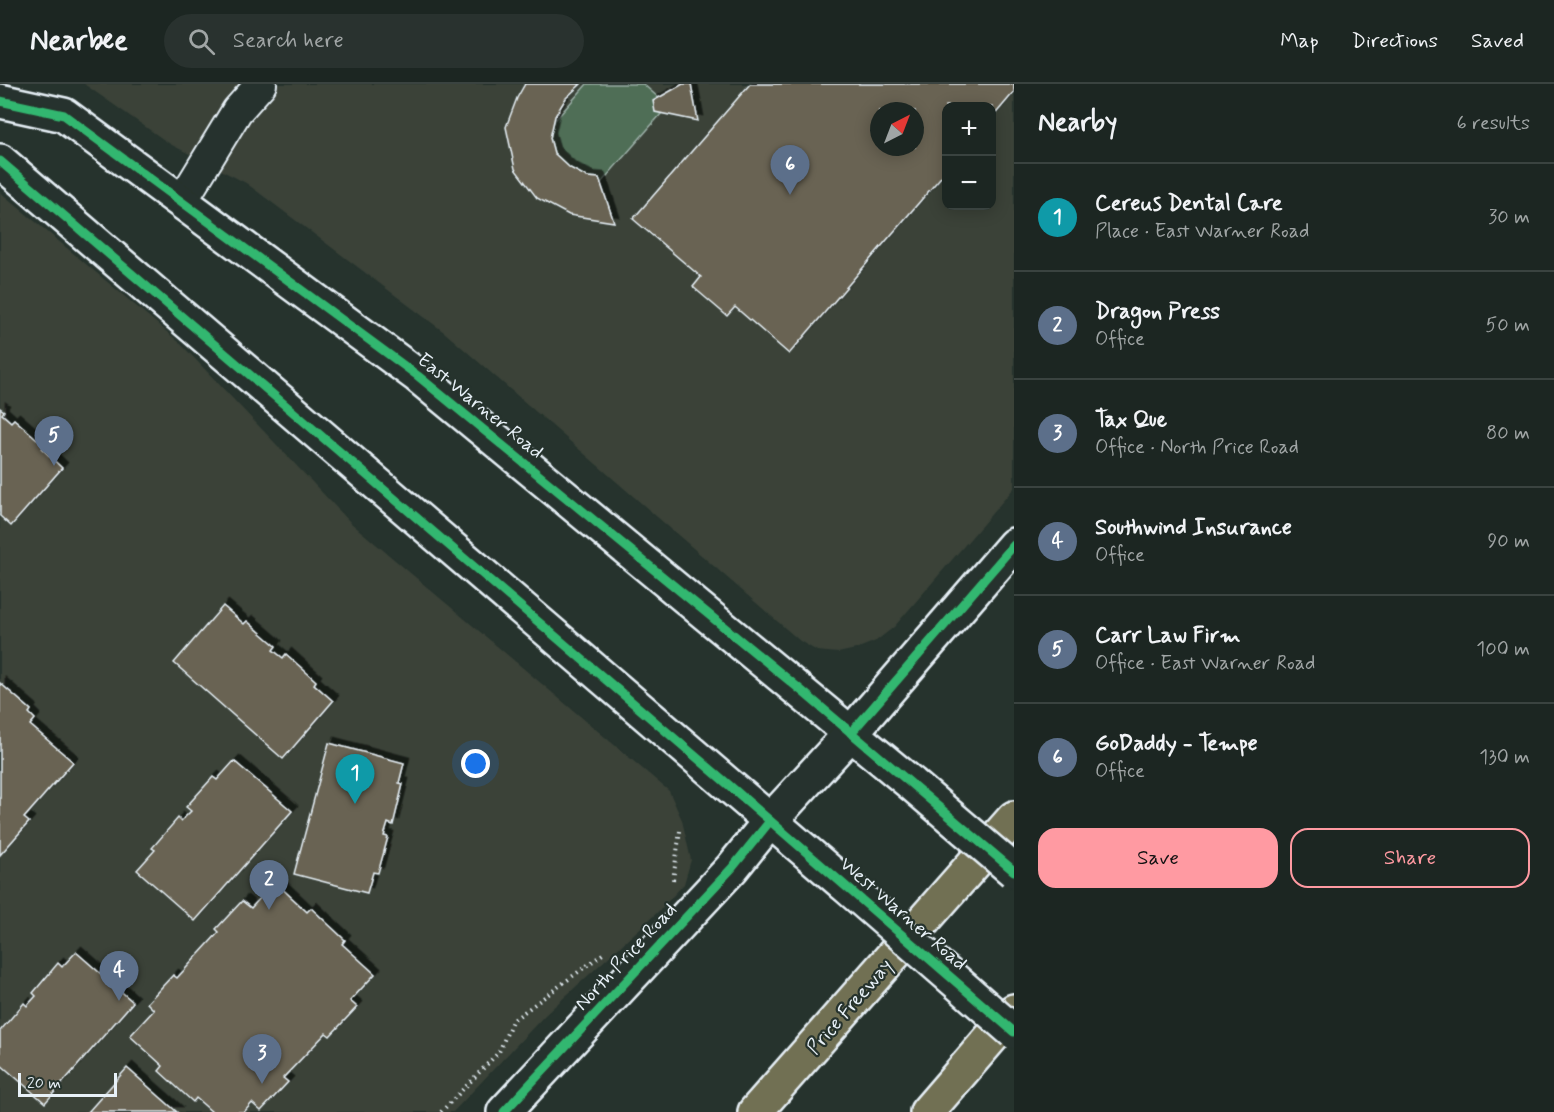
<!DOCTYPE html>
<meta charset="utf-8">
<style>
body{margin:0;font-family:Mynerve,sans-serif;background:#29322f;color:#f1f3f6}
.controls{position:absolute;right:18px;top:18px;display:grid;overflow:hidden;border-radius:12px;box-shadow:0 3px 15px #0003}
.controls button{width:54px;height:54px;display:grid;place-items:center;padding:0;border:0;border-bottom:2px solid #3a4340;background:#1c2622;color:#f1f3f6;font:30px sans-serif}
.compass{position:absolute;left:870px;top:18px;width:54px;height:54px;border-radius:50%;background:#1c2622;box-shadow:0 3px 15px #0003;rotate:42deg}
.scale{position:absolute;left:18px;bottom:15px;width:99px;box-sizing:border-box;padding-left:6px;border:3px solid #e8f1f8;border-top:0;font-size:16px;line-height:21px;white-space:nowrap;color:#e8f1f8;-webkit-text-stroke:4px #26332d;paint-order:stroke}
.you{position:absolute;left:476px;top:680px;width:21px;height:21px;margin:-15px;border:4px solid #fff;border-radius:50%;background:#1a73e8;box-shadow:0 0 0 9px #1a73e833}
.badge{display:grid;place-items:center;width:39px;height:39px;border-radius:50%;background:#ff9aa2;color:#fff;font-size:20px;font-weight:700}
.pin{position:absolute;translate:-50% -50px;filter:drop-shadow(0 2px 3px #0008)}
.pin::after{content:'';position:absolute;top:32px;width:21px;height:18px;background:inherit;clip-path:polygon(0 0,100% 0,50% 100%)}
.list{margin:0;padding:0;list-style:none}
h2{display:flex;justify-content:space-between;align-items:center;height:78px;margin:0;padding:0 24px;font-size:26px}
h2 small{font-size:20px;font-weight:400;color:#a0a5a5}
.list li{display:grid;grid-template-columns:39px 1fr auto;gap:18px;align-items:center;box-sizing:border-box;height:108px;padding:0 24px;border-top:2px solid #3a4340}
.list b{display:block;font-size:22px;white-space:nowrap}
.list p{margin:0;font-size:20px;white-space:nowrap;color:#a0a5a5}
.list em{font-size:20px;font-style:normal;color:#a0a5a5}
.actions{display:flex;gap:12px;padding:18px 24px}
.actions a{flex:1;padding:14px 0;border:2px solid #ff9aa2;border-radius:18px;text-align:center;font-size:21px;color:#ff9aa2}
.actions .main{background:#ff9aa2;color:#111}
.icon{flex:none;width:33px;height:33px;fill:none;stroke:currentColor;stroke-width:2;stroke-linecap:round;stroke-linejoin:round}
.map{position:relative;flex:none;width:1014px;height:1028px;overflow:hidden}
header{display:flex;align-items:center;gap:36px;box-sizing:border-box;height:84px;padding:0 30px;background:#1c2622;border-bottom:2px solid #3a4340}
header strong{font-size:28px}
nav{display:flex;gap:33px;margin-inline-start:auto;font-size:21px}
.search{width:420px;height:54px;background:#29322f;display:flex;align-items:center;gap:15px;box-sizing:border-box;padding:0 21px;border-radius:33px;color:#a0a5a5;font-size:22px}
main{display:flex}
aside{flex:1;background:#1c2622}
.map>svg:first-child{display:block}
.built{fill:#3a4238;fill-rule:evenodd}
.green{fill:#506e57;stroke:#9cb0a8;stroke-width:1.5}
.building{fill:#696452;stroke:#e8f1f8;stroke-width:1.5;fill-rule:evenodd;filter:url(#shadow)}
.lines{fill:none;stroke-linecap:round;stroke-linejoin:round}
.minor-casing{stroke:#e8f1f8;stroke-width:34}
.secondary-casing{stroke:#e8f1f8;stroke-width:38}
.motorway-casing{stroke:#e8f1f8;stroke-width:38}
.path{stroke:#e8f1f8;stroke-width:4;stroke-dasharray:1.5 4.5;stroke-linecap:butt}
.minor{stroke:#26332d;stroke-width:30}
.secondary{stroke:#26332d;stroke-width:33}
.motorway{stroke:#716f52;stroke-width:33}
.secondary-bridge-casing{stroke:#e8f1f8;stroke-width:38;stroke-linecap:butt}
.secondary-bridge{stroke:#26332d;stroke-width:33}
.cycleway-casing{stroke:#26332d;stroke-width:13}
.cycleway{stroke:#33b770;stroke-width:9}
.labels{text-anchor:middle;stroke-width:4.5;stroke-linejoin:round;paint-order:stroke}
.street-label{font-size:20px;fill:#e8f1f8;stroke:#26332d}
</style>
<header>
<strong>Nearbee</strong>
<div class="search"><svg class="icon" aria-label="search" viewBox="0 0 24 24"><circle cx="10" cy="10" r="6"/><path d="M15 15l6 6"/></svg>Search here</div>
<nav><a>Map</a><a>Directions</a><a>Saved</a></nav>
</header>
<main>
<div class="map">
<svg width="1014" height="1028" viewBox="0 0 1014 1028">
<defs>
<filter id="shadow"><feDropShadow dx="5.5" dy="-5.5" stdDeviation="0" flood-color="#0009"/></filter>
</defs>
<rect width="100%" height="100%" fill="#26332d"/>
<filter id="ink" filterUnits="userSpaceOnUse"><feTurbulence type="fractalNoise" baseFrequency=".0167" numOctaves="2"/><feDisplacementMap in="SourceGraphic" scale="12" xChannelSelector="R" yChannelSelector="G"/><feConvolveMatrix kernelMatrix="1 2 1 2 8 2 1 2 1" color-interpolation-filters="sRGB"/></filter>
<g filter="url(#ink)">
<g class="built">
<path d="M84,0H1014V404L894,543L876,557L856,565L838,569L817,567L800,557L444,248L246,99L170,60ZM946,22H992V122H946ZM879,27H915V63H879Z"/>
<path d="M0,108L179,258L351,439L669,707L682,736L691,776L684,800L660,826L545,931L453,1028H0Z"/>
</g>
<path class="green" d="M587,0H643L668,22L593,108L536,58Z"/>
<g class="building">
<path d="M525,0H581L566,14L555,32L550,54L554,69L570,84L587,93L599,94L614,138L569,131L537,114L515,85L506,43L517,14Z"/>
<path d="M683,0H691L698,37L655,28L653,17Z"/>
<path d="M750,0H1014V8L992,34V22H946V87L789,270L735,223L727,232L693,203L701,193L633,135ZM879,27H915V63H879Z"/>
<path d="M0,324L4,327L2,330L11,338L14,335L45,362L42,365L62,384L11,442L0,432Z"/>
<path d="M223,522L244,540L247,537L276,562L273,566L283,574L286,570L316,597L314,600L333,617L283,675L174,579Z"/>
<path d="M0,599L31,626L29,629L35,635L30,641L73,678L24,734L29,738L0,771Z"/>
<path d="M329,659L404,679L399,699L403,700L393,741L388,739L384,752L388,753L378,789L373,788L367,809L294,790Z"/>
<path d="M234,677L292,727L195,837L137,786L155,766L152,764L178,734L181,737L191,727L186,723L213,693L217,696Z"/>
<path d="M275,798L307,828L311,824L345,856L342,860L375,890L350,917L357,923L330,952L326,949L283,994L288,998L261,1027L252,1019L244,1028H212L196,1014L193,1018L159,987L163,982L130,952L154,926L147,919L173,891L177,894L219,848L216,845L242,817L251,824Z"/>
<path d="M76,868L133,918L45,1019L0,980V947L24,919L27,922L36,912L33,909L58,879L62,883Z"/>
<path d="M127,984L177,1028H88Z"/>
</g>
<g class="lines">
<g class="minor-casing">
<path id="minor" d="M182,117L237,27L261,0"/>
</g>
<g class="secondary-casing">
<g id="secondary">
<path d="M0,17L64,31L418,292L912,700"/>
<path d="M0,77L844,800"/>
<path d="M504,1028L732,784L770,737L851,649L1014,461"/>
</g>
</g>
<g class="motorway-casing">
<g id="motorway">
<path d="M755,1028L1014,734"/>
<path d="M927,1028L1014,927"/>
</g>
</g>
<g class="path">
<path d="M673,796L680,747"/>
<path d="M441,1028L499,968L512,937L604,869"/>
</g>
<use href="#minor" class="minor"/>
<use href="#secondary" class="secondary"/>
<use href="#motorway" class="motorway"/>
<g class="secondary-bridge-casing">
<g id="secondary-bridge">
<path d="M912,700L1014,787"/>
<path d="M844,800L1014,948"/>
</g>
</g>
<use href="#secondary-bridge" class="secondary-bridge"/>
<g class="cycleway-casing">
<g id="cycleway">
<path d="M0,17L64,31L418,292L802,607L1014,787"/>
<path d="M0,77L723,696L1014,948"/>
<path d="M851,649L1014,461"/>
<path d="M504,1028L732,784L770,737"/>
</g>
</g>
<use href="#cycleway" class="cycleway"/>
</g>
</g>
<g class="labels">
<g class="street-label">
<text transform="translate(481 321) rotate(39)" y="7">East Warner Road</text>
<text transform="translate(904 829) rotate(41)" y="7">West Warner Road</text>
<text transform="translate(625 872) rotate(-47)" y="7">North Price Road</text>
<text transform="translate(849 922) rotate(-49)" y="7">Price Freeway</text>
</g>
</g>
</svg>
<div class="controls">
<button>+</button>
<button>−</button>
</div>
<svg class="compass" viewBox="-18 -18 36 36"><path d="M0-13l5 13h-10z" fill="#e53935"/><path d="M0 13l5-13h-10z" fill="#a0a5a5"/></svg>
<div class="scale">20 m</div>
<div class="you"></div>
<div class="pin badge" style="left:355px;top:720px;background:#0f9aa8">1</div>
<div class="pin badge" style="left:269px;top:826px;background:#5c6f8a">2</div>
<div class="pin badge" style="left:262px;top:1000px;background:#5c6f8a">3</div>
<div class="pin badge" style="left:119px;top:917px;background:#5c6f8a">4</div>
<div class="pin badge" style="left:54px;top:382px;background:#5c6f8a">5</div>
<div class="pin badge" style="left:790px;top:111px;background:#5c6f8a">6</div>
</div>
<aside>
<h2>Nearby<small>6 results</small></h2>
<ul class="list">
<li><span class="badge" style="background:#0f9aa8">1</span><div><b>Cereus Dental Care</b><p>Place · East Warner Road</p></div><em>30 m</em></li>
<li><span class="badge" style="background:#5c6f8a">2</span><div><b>Dragon Press</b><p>Office</p></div><em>50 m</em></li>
<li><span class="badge" style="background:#5c6f8a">3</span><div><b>Tax Que</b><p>Office · North Price Road</p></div><em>80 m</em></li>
<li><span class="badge" style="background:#5c6f8a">4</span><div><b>Southwind Insurance</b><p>Office</p></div><em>90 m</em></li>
<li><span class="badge" style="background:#5c6f8a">5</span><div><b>Carr Law Firm</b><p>Office · East Warner Road</p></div><em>100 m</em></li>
<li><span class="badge" style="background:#5c6f8a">6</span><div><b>GoDaddy - Tempe</b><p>Office</p></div><em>130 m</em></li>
</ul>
<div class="actions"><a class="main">Save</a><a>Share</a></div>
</aside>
</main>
